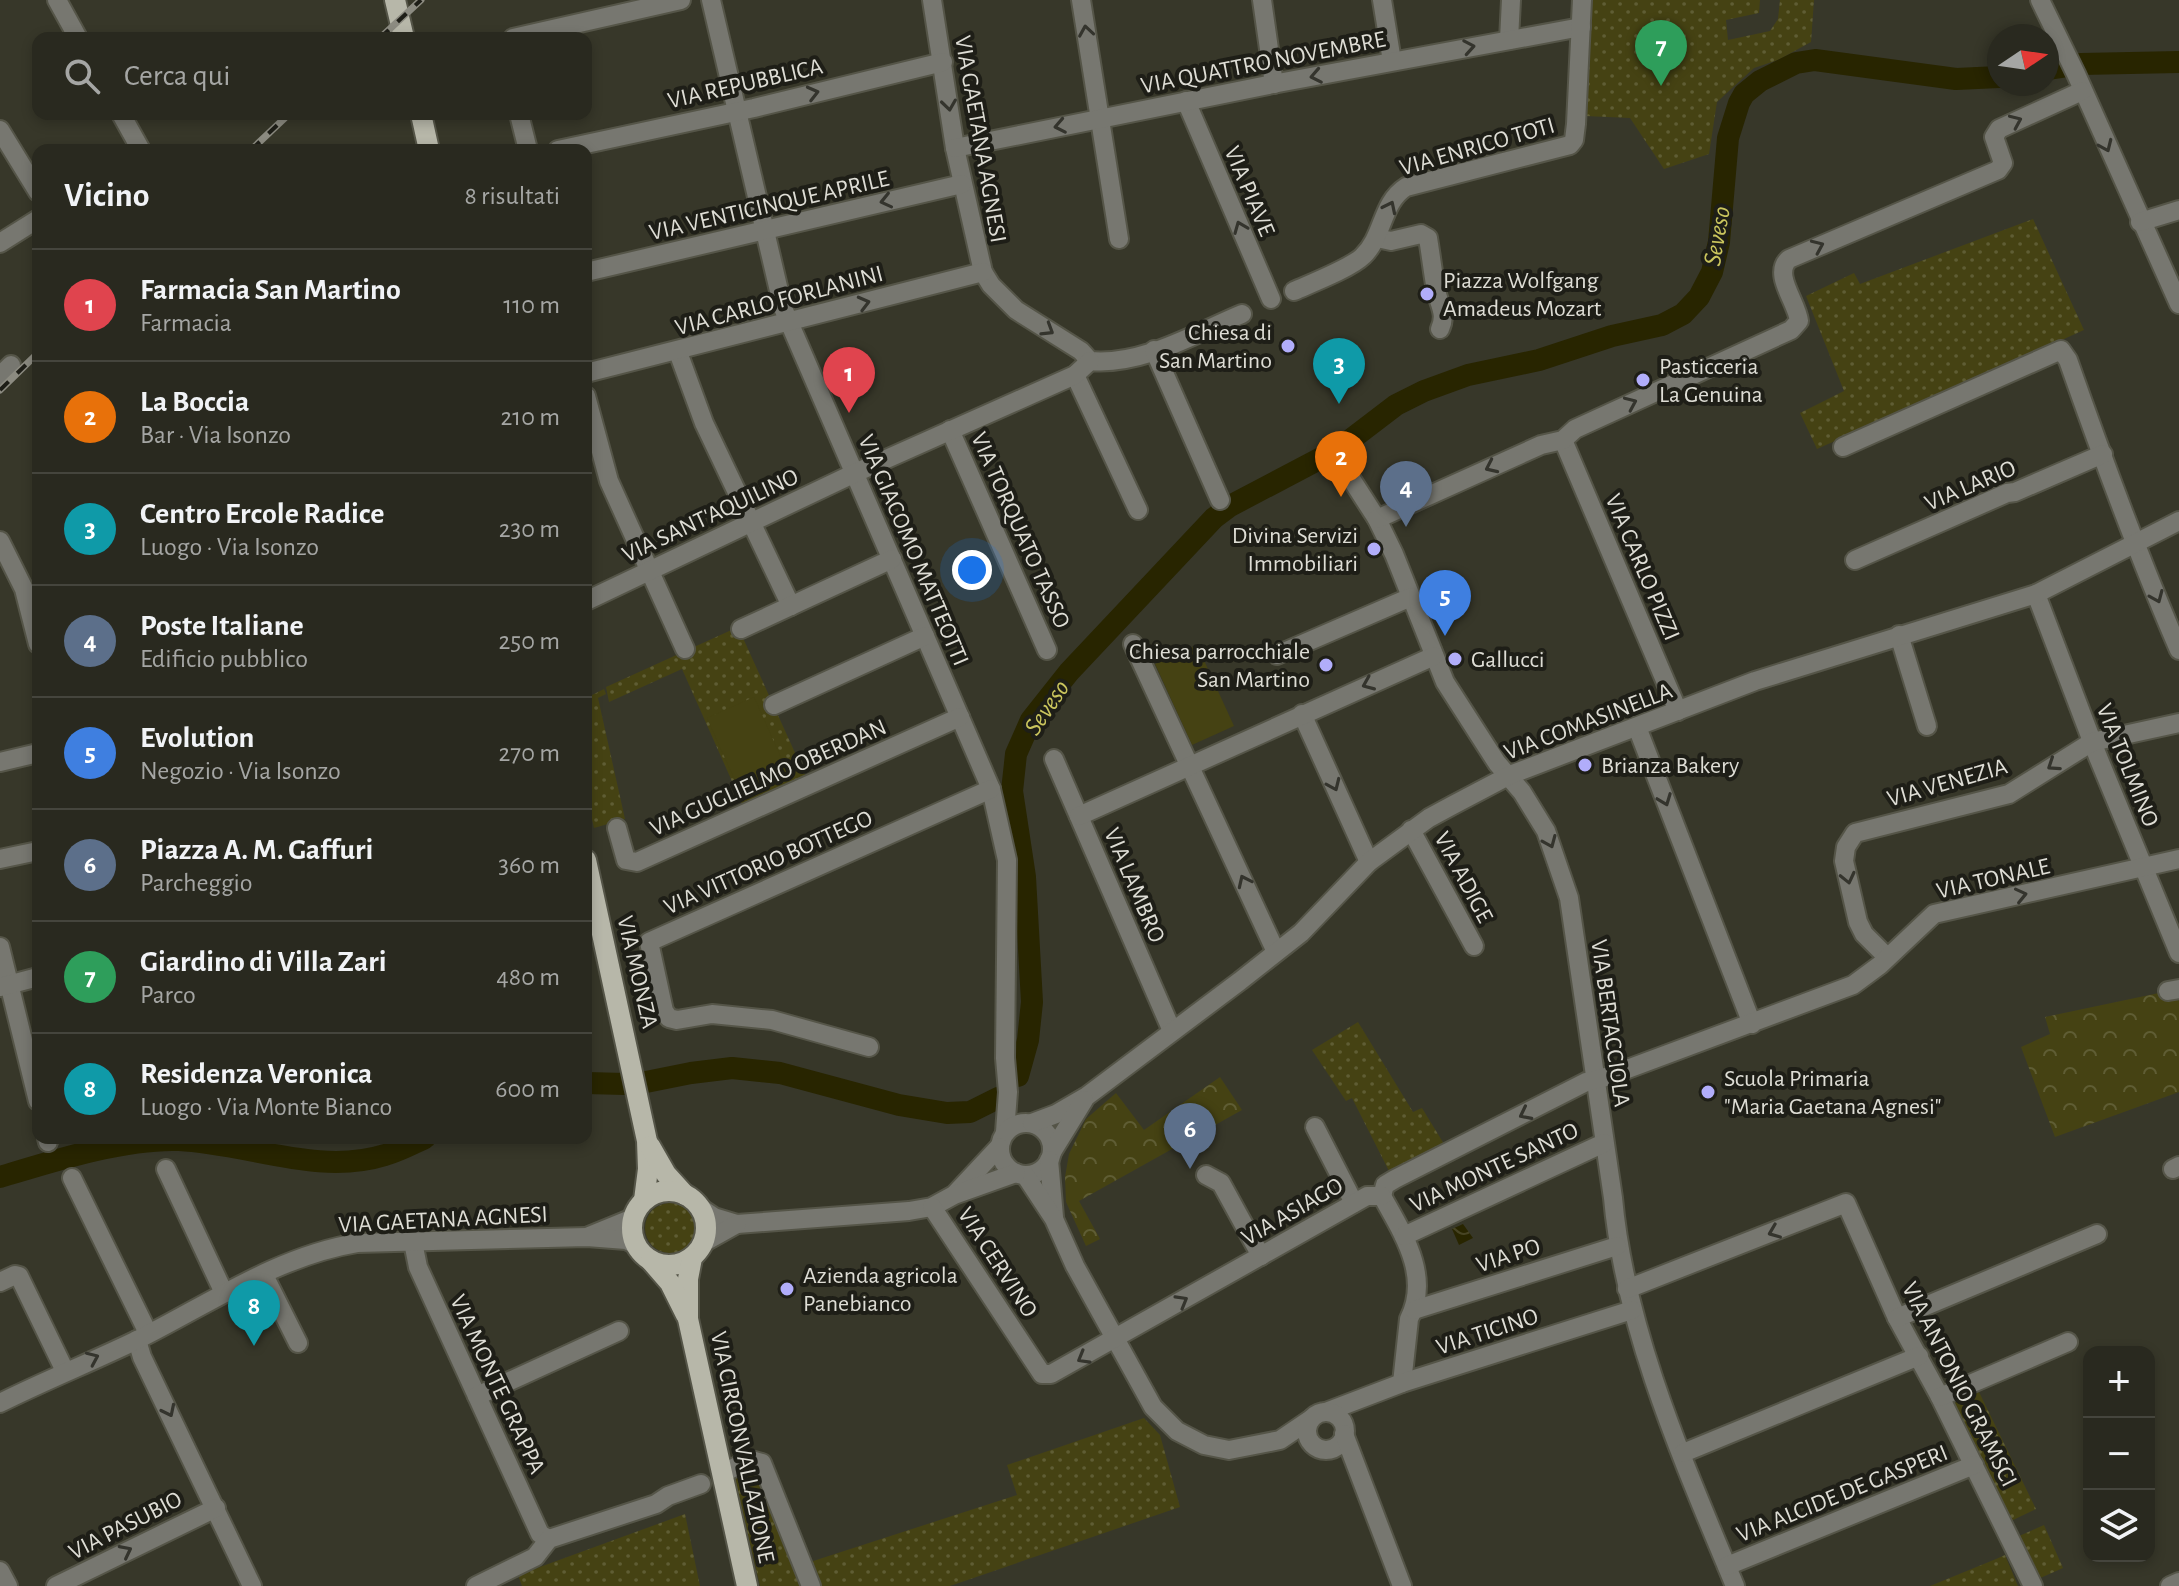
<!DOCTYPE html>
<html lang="it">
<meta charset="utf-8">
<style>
body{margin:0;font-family:"Alegreya Sans",sans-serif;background:#35352c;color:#f1f3f6}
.controls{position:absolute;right:24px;bottom:24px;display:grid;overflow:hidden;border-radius:16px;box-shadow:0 4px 12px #0003}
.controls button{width:72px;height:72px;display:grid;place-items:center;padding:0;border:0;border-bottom:2px solid #45453d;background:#29291f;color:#f1f3f6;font:40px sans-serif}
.compass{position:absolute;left:1987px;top:24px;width:72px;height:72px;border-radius:50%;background:#29291f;box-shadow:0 4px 12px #0003;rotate:77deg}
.you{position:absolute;left:972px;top:570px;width:28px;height:28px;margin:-20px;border:6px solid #fff;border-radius:50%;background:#1a73e8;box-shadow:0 0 0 12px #1a73e833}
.badge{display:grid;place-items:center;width:52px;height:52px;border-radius:50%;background:#b1adfa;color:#fff;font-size:26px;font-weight:700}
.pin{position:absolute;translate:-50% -66px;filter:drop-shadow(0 2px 4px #0008)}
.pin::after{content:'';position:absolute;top:42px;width:28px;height:24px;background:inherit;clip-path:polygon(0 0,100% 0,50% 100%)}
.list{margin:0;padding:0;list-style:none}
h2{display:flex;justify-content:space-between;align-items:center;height:104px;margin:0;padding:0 32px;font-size:34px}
h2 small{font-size:26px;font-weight:400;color:#a5a6a4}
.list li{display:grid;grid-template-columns:52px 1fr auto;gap:24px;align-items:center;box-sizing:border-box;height:112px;padding:0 32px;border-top:2px solid #45453d}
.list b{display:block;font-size:30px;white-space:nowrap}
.list p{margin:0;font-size:26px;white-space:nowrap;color:#a5a6a4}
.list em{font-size:26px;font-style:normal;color:#a5a6a4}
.icon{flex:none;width:44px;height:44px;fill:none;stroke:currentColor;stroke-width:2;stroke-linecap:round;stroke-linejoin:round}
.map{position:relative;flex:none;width:2179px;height:1586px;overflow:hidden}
.search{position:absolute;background:#29291f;box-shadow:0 4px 12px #0003;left:32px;top:32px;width:560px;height:88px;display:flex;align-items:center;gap:20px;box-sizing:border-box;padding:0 28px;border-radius:16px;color:#a5a6a4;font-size:30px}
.panel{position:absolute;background:#29291f;box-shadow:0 4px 12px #0003;left:32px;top:144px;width:560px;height:1000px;border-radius:16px}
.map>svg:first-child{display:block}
.grass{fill:url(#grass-dots)}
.forest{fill:url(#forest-crowns)}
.pitch{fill:#454213}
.water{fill:url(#water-waves)}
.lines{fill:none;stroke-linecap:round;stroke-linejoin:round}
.river{stroke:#282500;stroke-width:22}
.minor-casing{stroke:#555548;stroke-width:22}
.major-casing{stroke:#555548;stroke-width:24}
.minor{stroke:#777770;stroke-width:18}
.major{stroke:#b7b7a9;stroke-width:20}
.rail-casing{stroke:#8c8b81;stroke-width:7}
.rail{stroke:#1e1e17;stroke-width:4;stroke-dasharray:12;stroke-linecap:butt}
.oneway{stroke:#34342d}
.poi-dot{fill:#b1adfa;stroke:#1e1e17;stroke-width:3}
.labels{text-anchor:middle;stroke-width:8;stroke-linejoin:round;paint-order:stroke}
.street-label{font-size:24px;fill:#deddd5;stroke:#1e1e17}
.poi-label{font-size:24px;fill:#deddd5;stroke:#1e1e17;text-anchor:start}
.water-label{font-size:26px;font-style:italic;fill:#cac55d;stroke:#1e1e17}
</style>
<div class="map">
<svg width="2179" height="1586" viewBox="0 0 2179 1586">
<defs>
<pattern id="grass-dots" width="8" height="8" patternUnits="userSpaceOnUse" patternTransform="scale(2)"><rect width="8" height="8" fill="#454213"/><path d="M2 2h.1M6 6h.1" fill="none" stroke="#5f5d34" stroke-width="1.8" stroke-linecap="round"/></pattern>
<pattern id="forest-crowns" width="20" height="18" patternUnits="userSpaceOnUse" patternTransform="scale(2)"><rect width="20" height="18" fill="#454213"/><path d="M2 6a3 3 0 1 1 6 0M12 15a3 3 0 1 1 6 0" fill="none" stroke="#5f5d34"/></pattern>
<pattern id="water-waves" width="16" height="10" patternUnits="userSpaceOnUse" patternTransform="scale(2)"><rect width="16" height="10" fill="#282500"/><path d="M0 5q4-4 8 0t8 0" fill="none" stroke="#474424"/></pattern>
</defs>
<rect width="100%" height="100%" fill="#373729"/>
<g class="grass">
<path d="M1591,0H1760L1759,13L1726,20L1728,40L1770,31L1778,19L1780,0H1814L1811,42L1778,60L1754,68L1717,102L1709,154L1664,169L1630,118L1585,116Z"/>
<path d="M2033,219L2084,330L1817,449L1800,413L1844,391L1806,296L1854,273L1860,284Z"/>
<path d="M738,627L806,777L743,806L682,669L609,702L606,687Z"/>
<path d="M604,689L606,694L598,698L625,819L594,828L586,793V698Z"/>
<path d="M1358,1022L1413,1112L1422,1108L1444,1144L1390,1173L1352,1098L1346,1101L1312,1050Z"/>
<circle cx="670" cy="1228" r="25"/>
<path d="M1979,1392L2036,1509L2011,1521L1954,1403Z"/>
<path d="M1144,1418L1160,1435L1180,1507L950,1586H815L807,1563L1017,1495L1007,1465Z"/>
<path d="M743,1469H755L758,1475L800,1586H760L735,1480Z"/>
<path d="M685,1514L700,1586H522L518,1575Z"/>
<path d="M2044,1525L2063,1568L2038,1579L2019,1536Z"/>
<path d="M2005,1555L2018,1586H1930L1996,1559Z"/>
</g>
<g class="forest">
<path d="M2173,990L2179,1001V1092L2055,1137L2021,1047L2050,1034L2045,1017Z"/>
<path d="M1220,1077L1242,1110L1079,1201L1100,1239L1086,1246L1066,1202L1065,1177L1069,1154L1086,1119L1116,1093L1144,1130Z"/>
</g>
<g class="pitch">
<path d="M1197,645L1234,726L1192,745L1155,664Z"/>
<path d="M754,697L792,782L745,803L707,718Z"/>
</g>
<path class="water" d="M1463,1224L1473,1238L1459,1245L1452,1229Z"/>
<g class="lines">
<g class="river">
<path d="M2081,64L2179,62"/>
<path d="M2047,69L2067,66"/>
<path d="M1341,447L1396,405L1424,391L1468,375L1539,360L1612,336L1662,325L1683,314L1699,297L1712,272L1719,242L1728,138L1739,103L1744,94L1760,81L1796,63L1815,60L1956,79L1999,77"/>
<path d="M1018,1076L1028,1040L1032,1002L1025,877L1012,791L1016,754L1031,720L1069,672L1214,518L1230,506L1325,456"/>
<path d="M646,1082L691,1073L732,1068L780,1073L899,1105L947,1113L970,1112L998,1098"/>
<path d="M586,1083L625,1084"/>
<path d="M0,1177C53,1161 124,1138 179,1140C247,1143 318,1176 385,1155C399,1151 412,1144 425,1138"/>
</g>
<g class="minor-casing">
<g id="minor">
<path d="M57,0L78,38"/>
<path d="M711,0L783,308L991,789L1007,860L1005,1058L1008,1092L1005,1132"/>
<path d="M932,0L955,148L983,272L991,285L1016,310L1081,351L1090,361C1142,366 1196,333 1242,314"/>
<path d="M1081,0L1119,239"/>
<path d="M1262,0L1274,84"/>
<path d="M1382,0L1392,61"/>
<path d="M2040,0L2076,74L2179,304"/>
<path d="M513,38L681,0"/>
<path d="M1509,40L1511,0"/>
<path d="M1186,101L1271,299"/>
<path d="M121,114L141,150"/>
<path d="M519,114L528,150"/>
<path d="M0,130L38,192"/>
<path d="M955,148L1278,83L1581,27"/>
<path d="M558,150L754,108L943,62"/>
<path d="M2140,222L2179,210"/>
<path d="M1377,238L1391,241L1421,234L1428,238C1431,256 1433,274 1436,290C1439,305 1447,314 1440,329"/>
<path d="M0,243L38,219"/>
<path d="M586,272L962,184"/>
<path d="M1294,291C1312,283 1351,268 1363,256C1384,236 1381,203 1406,187L1570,145L1574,140L1576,124L1582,0"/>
<path d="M1154,350L1220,500"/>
<path d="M678,352L704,423L791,606"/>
<path d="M586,373L983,272"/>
<path d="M1075,375L1138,510"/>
<path d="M0,376L11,365"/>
<path d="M586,396L609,481L685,649"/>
<path d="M950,430L1047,650"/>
<path d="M1563,440L1678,711"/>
<path d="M1843,447L2061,350L2068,360C2102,457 2138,555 2179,650"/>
<path d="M1339,460L1377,519L1394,554L1445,682L1497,763L1522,792L1546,831L1569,898L1613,1198C1625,1331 1684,1463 1735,1586"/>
<path d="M1377,519L1541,445L1563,440L1575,429L1791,330L1799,321C1797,302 1772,274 1789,259L1998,170L2003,163L1994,137L1999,129L2082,91"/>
<path d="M0,541L24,589L38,644"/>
<path d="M1855,560L2007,493L2015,492L2103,454"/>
<path d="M2036,594L2098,757L2179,953"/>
<path d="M586,601L855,473L1075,375L1090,361"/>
<path d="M741,629L892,559"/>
<path d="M1899,635L1927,726"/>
<path d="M1133,644L1276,952"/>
<path d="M1277,655L1411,597"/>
<path d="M774,705L925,636"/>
<path d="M1302,714L1369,862"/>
<path d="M1637,727L1752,1024"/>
<path d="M1054,759L1172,1031"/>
<path d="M0,762L38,753"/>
<path d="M1079,816L1434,656"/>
<path d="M617,828L626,860L637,862L960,717"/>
<path d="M1411,830L1474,946"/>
<path d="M0,859L38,851"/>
<path d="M0,947L38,1101"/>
<path d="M1887,957L1864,934L1858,922L1844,861L1846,847L1855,833L2009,794L2092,742L2179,723"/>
<path d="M0,987L38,977"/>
<path d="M2168,991L2179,989"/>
<path d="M869,1047L772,1020L712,1014L677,1020L669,1018L664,1011L649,942L991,789"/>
<circle cx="1026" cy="1149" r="26"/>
<path d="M1032,1123L1056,1114L1087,1096L1240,981L1301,933L1369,862L1429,818L1453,805L1510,775L1755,681L2036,594L2179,521"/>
<path d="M1315,1127L1354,1203"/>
<path d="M47,1138L48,1142"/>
<path d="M1052,1152L1084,1100"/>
<path d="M1049,1160L1054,1217"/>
<path d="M166,1169L224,1293"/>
<path d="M2173,1169L2179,1166"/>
<path d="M1025,1175L1054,1219L1075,1266L1153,1407L1177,1431L1204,1445L1229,1450L1280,1440L1311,1419"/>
<path d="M1206,1175L1221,1183L1261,1256"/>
<path d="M72,1178L148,1333"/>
<path d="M956,1193L999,1147"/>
<path d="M1382,1196L1385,1185L1395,1179L1586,1082L1606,1077L1853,985L1880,965L1934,914L2179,859"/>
<path d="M1382,1196C1403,1234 1431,1276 1409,1319L1402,1383"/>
<path d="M699,1207L714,1217L737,1224L909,1211L932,1207L954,1195L1016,1173"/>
<path d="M932,1207L1042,1374H1051L1367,1196H1382"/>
<path d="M589,1236L633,1218"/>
<path d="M1404,1236L1604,1143"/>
<path d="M413,1242L418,1267L540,1534L549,1539"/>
<path d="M703,1243L737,1224"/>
<path d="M264,1275L298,1343"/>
<path d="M0,1282L15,1275L19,1276L65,1371"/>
<path d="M1627,1289L1846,1203L1897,1318L1940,1397L2033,1586"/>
<path d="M1414,1310L1617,1246"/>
<path d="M1897,1318L2097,1234"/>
<path d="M137,1340L142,1357L252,1586"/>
<path d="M477,1396L619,1331"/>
<path d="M1940,1397L2068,1342"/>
<path d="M0,1403C46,1380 94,1361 139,1339C209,1304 278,1256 357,1243L587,1237L626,1240L635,1244"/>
<path d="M1326,1412L1402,1383L1632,1310"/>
<circle cx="1326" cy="1431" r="19"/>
<path d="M1344,1434L1402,1586"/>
<path d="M1683,1453L1919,1356"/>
<path d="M722,1473L751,1460L762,1463L811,1586"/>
<path d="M1727,1566L1974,1465"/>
<path d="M0,1571L8,1586"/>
<path d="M56,1586L216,1508"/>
<path d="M476,1586L535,1557L549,1539L656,1504L668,1496L701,1484"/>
<path d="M2170,1586L2179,1582"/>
</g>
</g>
<g class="major-casing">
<g id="major">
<path d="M395,0L404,38"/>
<path d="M421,114L429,150"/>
<path d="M586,860L647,1141L648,1169L644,1200"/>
<path d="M650,1146L666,1174L685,1195"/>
<circle cx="669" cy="1228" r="37"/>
<path d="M692,1258L688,1279V1319L747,1586"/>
<path d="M651,1261L670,1283L686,1315"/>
</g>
</g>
<use href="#minor" class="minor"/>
<use href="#major" class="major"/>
<g class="rail-casing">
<g id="rail">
<path d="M380,38L421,0"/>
<path d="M251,150L289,114"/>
<path d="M0,390L38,353"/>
</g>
</g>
<use href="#rail" class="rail"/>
</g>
<defs><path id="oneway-chevron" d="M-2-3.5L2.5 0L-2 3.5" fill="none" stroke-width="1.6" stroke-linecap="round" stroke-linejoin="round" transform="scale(2)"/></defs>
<g class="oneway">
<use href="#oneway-chevron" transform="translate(1086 31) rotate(-99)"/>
<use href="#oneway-chevron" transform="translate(1469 47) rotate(-10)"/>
<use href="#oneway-chevron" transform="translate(1316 76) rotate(169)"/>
<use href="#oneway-chevron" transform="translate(813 93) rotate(-14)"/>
<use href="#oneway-chevron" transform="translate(949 105) rotate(82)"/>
<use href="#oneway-chevron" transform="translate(2016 121) rotate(-24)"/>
<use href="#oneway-chevron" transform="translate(1060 126) rotate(169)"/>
<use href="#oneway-chevron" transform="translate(2106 146) rotate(66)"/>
<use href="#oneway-chevron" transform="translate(886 201) rotate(167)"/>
<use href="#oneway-chevron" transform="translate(1390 207) rotate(-64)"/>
<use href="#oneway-chevron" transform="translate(1240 227) rotate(-112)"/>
<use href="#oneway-chevron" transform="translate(1818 246) rotate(-24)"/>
<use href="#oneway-chevron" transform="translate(864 303) rotate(-15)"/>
<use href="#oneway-chevron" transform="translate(1048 330) rotate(32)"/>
<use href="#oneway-chevron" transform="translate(1631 403) rotate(-24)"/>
<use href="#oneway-chevron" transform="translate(1491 467) rotate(155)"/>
<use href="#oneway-chevron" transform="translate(2157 597) rotate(67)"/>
<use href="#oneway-chevron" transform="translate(1368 684) rotate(157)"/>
<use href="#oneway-chevron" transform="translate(2053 765) rotate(146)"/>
<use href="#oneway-chevron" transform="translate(1334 785) rotate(66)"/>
<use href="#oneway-chevron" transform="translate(1665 800) rotate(69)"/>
<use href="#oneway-chevron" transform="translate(1550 842) rotate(67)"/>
<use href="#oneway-chevron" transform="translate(1848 878) rotate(77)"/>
<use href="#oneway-chevron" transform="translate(1244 881) rotate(-115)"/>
<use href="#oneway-chevron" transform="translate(2021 895) rotate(-13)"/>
<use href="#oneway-chevron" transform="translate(1525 1114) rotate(153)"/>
<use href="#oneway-chevron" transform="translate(1774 1232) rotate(158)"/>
<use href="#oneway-chevron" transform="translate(1182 1301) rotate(-30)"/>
<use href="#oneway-chevron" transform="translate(93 1358) rotate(-24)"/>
<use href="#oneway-chevron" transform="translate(1083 1358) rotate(150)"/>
<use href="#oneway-chevron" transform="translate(169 1411) rotate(64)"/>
<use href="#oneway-chevron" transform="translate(126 1551) rotate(-27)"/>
</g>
<g class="poi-dot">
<circle cx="1427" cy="294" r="8"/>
<circle cx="1288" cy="346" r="8"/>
<circle cx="1643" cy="380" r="8"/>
<circle cx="1374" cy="549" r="8"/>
<circle cx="1455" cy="659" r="8"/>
<circle cx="1326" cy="665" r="8"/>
<circle cx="1585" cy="765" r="8"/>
<circle cx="1708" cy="1092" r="8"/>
<circle cx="787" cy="1289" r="8"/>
</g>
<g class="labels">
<g class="street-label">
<text transform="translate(1263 62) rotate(-11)" y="8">VIA QUATTRO NOVEMBRE</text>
<text transform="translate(745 83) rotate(-13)" y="8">VIA REPUBBLICA</text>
<text transform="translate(981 139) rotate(80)" y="8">VIA GAETANA AGNESI</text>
<text transform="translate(1477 146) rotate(-16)" y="8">VIA ENRICO TOTI</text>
<text transform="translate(1250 191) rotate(67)" y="8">VIA PIAVE</text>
<text transform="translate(769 205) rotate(-13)" y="8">VIA VENTICINQUE APRILE</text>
<text transform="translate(779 300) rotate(-15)" y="8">VIA CARLO FORLANINI</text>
<text transform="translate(1970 485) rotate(-23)" y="8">VIA LARIO</text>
<text transform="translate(710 515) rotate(-25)" y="8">VIA SANT'AQUILINO</text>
<text transform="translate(1021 530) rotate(66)" y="8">VIA TORQUATO TASSO</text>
<text transform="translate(914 550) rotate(67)" y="8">VIA GIACOMO MATTEOTTI</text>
<text transform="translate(1643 567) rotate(67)" y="8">VIA CARLO PIZZI</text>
<text transform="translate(1588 721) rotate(-21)" y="8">VIA COMASINELLA</text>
<text transform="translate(2128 765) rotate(68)" y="8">VIA TOLMINO</text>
<text transform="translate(768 777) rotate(-24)" y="8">VIA GUGLIELMO OBERDAN</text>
<text transform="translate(1947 782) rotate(-16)" y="8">VIA VENEZIA</text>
<text transform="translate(768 862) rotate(-24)" y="8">VIA VITTORIO BOTTEGO</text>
<text transform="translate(1464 877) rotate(62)" y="8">VIA ADIGE</text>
<text transform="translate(1993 878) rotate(-13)" y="8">VIA TONALE</text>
<text transform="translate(1135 885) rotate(67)" y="8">VIA LAMBRO</text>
<text transform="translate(638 972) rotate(77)" y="8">VIA MONZA</text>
<text transform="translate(1611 1023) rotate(82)" y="8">VIA BERTACCIOLA</text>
<text transform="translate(1494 1167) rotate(-25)" y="8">VIA MONTE SANTO</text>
<text transform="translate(1292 1211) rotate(-30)" y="8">VIA ASIAGO</text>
<text transform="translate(443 1219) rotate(-3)" y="8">VIA GAETANA AGNESI</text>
<text transform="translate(1508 1255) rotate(-18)" y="8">VIA PO</text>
<text transform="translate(998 1262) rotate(57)" y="8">VIA CERVINO</text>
<text transform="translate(1487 1331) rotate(-18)" y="8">VIA TICINO</text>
<text transform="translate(498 1384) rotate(65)" y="8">VIA MONTE GRAPPA</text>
<text transform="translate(1960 1384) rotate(63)" y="8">VIA ANTONIO GRAMSCI</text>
<text transform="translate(743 1447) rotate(78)" y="8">VIA CIRCONVALLAZIONE</text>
<text transform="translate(1842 1493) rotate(-22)" y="8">VIA ALCIDE DE GASPERI</text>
<text transform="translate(125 1525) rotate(-27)" y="8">VIA PASUBIO</text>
</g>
<g class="poi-label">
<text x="1443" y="288">Piazza Wolfgang<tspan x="1443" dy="28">Amadeus Mozart</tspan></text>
<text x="1272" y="340" text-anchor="end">Chiesa di<tspan x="1272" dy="28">San Martino</tspan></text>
<text x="1659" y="374">Pasticceria<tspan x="1659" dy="28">La Genuina</tspan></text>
<text x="1358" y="543" text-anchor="end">Divina Servizi<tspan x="1358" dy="28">Immobiliari</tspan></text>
<text x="1310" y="659" text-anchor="end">Chiesa parrocchiale<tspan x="1310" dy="28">San Martino</tspan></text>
<text x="1471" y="667">Gallucci</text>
<text x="1601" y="773">Brianza Bakery</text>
<text x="1724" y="1086">Scuola Primaria<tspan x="1724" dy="28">"Maria Gaetana Agnesi"</tspan></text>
<text x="803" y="1283">Azienda agricola<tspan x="803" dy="28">Panebianco</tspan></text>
</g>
<g class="water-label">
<text transform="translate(1716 236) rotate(-80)" y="9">Seveso</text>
<text transform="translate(1046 707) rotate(-56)" y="9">Seveso</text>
</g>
</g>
</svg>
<div class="controls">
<button>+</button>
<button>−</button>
<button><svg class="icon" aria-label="layers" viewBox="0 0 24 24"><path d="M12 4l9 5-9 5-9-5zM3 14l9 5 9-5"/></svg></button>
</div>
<svg class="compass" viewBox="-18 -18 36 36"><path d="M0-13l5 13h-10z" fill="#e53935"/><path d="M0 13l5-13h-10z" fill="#a5a6a4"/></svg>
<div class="you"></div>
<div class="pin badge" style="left:849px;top:413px;background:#e0444e">1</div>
<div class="pin badge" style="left:1341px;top:497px;background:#e8710a">2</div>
<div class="pin badge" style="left:1339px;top:404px;background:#0f9aa8">3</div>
<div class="pin badge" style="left:1406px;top:527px;background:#5c6f8a">4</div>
<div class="pin badge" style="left:1445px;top:636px;background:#3f7fe0">5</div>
<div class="pin badge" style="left:1190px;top:1169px;background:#5c6f8a">6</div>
<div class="pin badge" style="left:1661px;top:86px;background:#2e9e5b">7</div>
<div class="pin badge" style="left:254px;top:1346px;background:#0f9aa8">8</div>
<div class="search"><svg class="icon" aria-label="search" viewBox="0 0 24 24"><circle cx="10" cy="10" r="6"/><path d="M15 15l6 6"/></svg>Cerca qui</div>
<section class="panel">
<h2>Vicino<small>8 risultati</small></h2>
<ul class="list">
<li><span class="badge" style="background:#e0444e">1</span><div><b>Farmacia San Martino</b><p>Farmacia</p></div><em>110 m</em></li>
<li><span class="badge" style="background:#e8710a">2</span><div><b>La Boccia</b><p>Bar · Via Isonzo</p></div><em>210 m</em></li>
<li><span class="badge" style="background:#0f9aa8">3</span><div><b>Centro Ercole Radice</b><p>Luogo · Via Isonzo</p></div><em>230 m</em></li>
<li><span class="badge" style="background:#5c6f8a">4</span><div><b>Poste Italiane</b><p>Edificio pubblico</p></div><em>250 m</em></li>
<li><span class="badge" style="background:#3f7fe0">5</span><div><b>Evolution</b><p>Negozio · Via Isonzo</p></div><em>270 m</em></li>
<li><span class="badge" style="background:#5c6f8a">6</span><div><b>Piazza A. M. Gaffuri</b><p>Parcheggio</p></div><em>360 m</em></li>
<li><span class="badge" style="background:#2e9e5b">7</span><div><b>Giardino di Villa Zari</b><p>Parco</p></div><em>480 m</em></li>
<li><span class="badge" style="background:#0f9aa8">8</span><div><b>Residenza Veronica</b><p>Luogo · Via Monte Bianco</p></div><em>600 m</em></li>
</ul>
</section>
</div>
